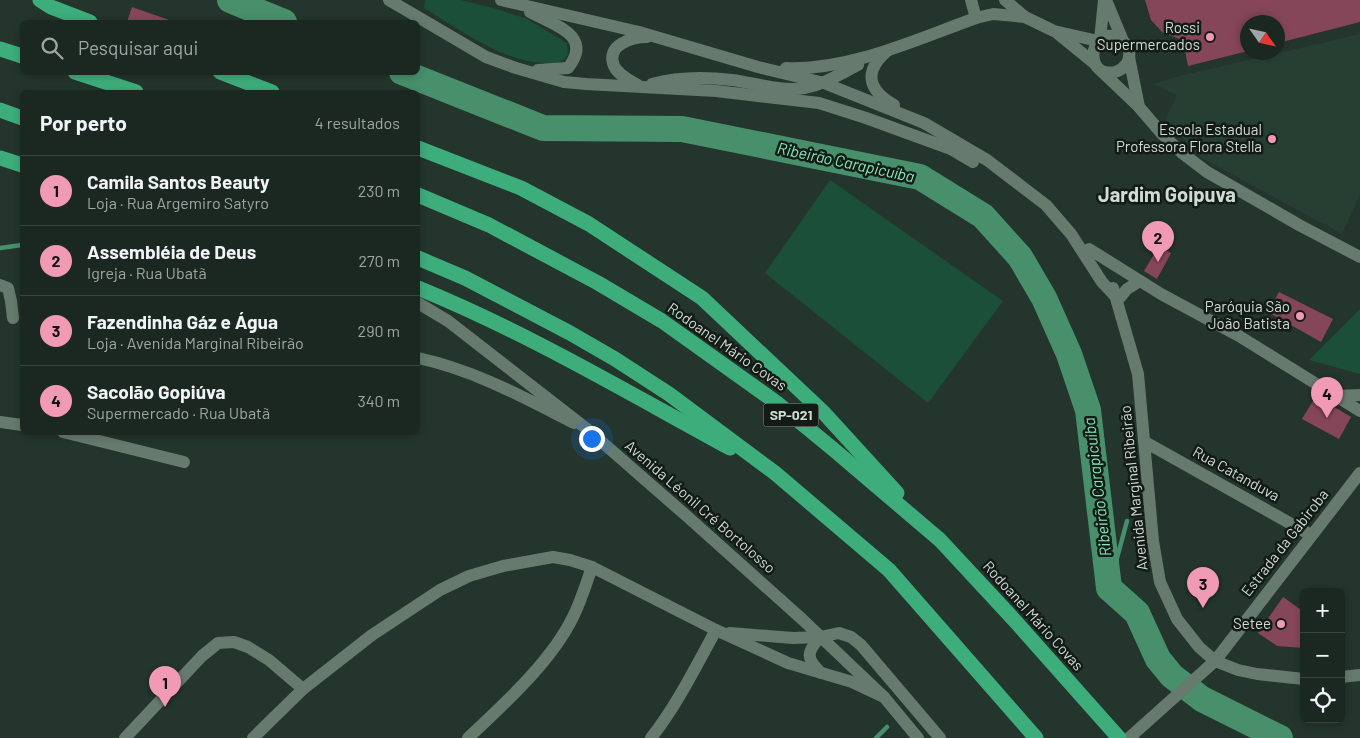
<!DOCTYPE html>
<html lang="pt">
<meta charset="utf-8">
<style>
body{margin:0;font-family:Barlow,sans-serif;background:#23302a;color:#f1f3f6}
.controls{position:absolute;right:15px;bottom:15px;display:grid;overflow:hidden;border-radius:8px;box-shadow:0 2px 8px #0003}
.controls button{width:45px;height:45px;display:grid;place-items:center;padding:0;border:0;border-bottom:1px solid #38443f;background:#1a2821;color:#f1f3f6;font:25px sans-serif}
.compass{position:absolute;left:1240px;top:15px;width:45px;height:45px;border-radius:50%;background:#1a2821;box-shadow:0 2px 8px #0003;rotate:124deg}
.you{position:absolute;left:591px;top:438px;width:18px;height:18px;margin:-12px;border:4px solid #fff;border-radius:50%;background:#1a73e8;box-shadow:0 0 0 8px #1a73e833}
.badge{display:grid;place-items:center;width:32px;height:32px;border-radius:50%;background:#f19ab3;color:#111;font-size:16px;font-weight:700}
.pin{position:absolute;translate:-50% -41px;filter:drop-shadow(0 1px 2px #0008)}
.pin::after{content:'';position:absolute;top:26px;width:18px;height:15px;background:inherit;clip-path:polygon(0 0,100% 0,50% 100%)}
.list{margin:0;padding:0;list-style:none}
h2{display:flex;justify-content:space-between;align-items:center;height:65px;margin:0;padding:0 20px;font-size:21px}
h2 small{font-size:16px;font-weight:400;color:#9fa6a5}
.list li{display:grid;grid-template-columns:32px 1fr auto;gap:15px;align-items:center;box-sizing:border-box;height:70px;padding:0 20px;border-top:1px solid #38443f}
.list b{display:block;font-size:19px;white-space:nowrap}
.list p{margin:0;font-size:16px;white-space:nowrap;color:#9fa6a5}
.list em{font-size:16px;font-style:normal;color:#9fa6a5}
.icon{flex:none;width:28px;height:28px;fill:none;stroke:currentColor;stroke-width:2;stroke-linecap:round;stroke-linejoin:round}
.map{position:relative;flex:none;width:1360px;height:738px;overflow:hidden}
.search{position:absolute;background:#1a2821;box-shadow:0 2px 8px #0003;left:20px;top:20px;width:400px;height:55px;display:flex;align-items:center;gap:12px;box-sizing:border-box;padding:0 18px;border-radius:8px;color:#9fa6a5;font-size:19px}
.panel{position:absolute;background:#1a2821;box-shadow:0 2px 8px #0003;left:20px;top:90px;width:400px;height:345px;border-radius:8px}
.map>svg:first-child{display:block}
.built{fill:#263f32}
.green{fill:#1b4f37}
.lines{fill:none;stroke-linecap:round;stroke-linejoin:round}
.stream{stroke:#488f6c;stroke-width:4.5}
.river{stroke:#488f6c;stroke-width:26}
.building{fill:#86465a}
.street{stroke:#667a6e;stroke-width:12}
.secondary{stroke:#667a6e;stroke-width:12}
.highway{stroke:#3ead7c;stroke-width:15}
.poi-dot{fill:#f19ab3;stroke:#131b16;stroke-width:2}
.labels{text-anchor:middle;stroke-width:5;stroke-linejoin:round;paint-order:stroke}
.shield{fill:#131b16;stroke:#97a19c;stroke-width:1}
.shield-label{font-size:14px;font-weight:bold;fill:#d0dbd5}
.poi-label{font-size:15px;fill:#d0dbd5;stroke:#131b16;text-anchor:end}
.street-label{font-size:15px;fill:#d0dbd5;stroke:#131b16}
.water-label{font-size:16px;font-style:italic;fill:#83e9b6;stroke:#131b16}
.district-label{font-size:20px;font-weight:bold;fill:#d0dbd5;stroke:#131b16}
</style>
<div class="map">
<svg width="1360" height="738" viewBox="0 0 1360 738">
<rect width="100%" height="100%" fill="#23352c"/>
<path class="built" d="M1360,34V195L1342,234L1202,158L1165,120L1177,95L1153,84L1179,76Z"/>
<g class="green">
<path d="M425,0H461L497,9L527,19L567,43L568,55C565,58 563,61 559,63C554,65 549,64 544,63C502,62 459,29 424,8Z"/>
<path d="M830,180L1003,301L928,403L765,273Z"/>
<path d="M1360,309V374L1309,360Z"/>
</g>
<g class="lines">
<g class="stream">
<path d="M0,248L22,245"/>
<path d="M1109,588L1127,521"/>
<path d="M876,738L887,727"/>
</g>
<g class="river">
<path d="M230,0L284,22"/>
<path d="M402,72L543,128L682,129L920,177L983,216L1020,257L1044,298L1069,354L1088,410L1109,588L1137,613L1158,659L1172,676L1202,699L1280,738"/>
</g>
</g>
<g class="building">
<path d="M1145,0H1360V22L1278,43V22H1248V51L1188,66L1183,40L1163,33L1151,20Z"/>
<path d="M132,7L172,21L171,22H127Z"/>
<path d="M1159,246L1171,253L1157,279L1144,271Z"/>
<path d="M1279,292L1333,319L1321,342L1268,312Z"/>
<path d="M1316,396L1351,417L1339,439L1302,419Z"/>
<path d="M1283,597L1304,612V648L1277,646L1258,633Z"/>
</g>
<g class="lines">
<g class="street">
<path d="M1089,249L1161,294L1239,336L1360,411"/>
<path d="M0,285L8,288L11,301L13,318"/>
<path d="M1117,301L1127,289L1140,281"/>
<path d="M418,358C474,370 523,397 574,423"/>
<path d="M0,422L22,425"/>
<path d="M63,432L184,462"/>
<path d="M1145,442L1311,535"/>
<path d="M125,738L202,656L218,643L234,642L248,647L269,660L303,689"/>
<path d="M468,738C504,704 551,662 573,617C581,601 586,584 592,567"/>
<path d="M651,738C677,705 696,666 716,630"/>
</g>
<g class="secondary">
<path d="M389,0L486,57L516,68L564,82L586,84L716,91L819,103L866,118L951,149L973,162"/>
<path d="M501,0L639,32L758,67L824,83L924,123L987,160L1046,205L1071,234L1102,282L1115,296"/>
<path d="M971,0L976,18"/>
<path d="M1005,0L1025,17"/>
<path d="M1106,0L1123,41"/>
<path d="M530,12C554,25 594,35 568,68L538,70"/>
<path d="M1056,32L1094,63"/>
<path d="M1100,40L1104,0"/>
<path d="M887,51C863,72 868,90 894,105"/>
<path d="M1129,57L1139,107"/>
<path d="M786,68C849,71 917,39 976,18L993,14L1025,17L1054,31L1098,41"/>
<path d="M1102,71C1122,79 1140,55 1122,40C1105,26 1085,49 1097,67L1139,107L1163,135L1182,153L1207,172L1299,225L1360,257"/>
<path d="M652,84C677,77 706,77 732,80C756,83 781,92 805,88C824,84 840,74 858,65"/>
<path d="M639,86C631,81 618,75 614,66C605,45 632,37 647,37"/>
<path d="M1113,288L1138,374L1153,541L1160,582L1177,619L1199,647L1215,661L1238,670L1257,674L1304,679"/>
<path d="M418,303L448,321L587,429L689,518L803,620L884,697L918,738"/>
<path d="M1336,396L1360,395"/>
<path d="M730,633L793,638L820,637L839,633L851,637L861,645L940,738"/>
<path d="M820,637C806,653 806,658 821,673"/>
<path d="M1341,677L1360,675"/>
<path d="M253,738L303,689L372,635L440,590L469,576L503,566L553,557L570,560L592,567L716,630L788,663L852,682L884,697"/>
<path d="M1129,738L1215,661L1360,473"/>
</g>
<g class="highway">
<path d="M40,0L51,7L90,22"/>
<path d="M0,49L22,56"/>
<path d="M75,72L136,92"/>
<path d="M220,72L272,92"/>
<path d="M0,110L22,118"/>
<path d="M418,148L521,188L589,224L702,298L824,413L897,493"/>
<path d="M0,158L22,165"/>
<path d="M418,195L489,225L598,283L662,321L777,403L833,449L940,540L1016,622L1119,738"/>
<path d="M418,258L465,278L570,333L615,359L669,394L775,473L889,570L1036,738"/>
<path d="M418,288C526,332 627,392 730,448"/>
</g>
</g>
<g class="poi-dot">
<circle cx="1210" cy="37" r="5"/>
<circle cx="1272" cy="139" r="5"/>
<circle cx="1300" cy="316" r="5"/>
<circle cx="1281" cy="624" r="5"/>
</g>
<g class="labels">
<rect class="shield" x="763.5" y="403.5" width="55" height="23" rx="4"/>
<g class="shield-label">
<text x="791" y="420">SP-021</text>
</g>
<g class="poi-label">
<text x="1200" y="33">Rossi<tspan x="1200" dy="17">Supermercados</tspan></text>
<text x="1262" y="135">Escola Estadual<tspan x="1262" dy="17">Professora Flora Stella</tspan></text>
<text x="1290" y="312">Paróquia São<tspan x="1290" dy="17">João Batista</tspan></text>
<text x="1271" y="629">Setee</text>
</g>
<g class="street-label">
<text transform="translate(727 347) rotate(35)" y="5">Rodoanel Mário Covas</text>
<text transform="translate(1236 474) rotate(29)" y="5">Rua Catanduva</text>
<text transform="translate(1134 488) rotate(-96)" y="5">Avenida Marginal Ribeirão</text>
<text transform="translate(700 507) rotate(41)" y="5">Avenida Léonil Cré Bortolosso</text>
<text transform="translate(1285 543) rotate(-52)" y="5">Estrada da Gabiroba</text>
<text transform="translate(1033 616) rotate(48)" y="5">Rodoanel Mário Covas</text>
</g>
<g class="water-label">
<text transform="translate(846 162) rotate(12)" y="6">Ribeirão Carapicuíba</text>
<text transform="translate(1097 487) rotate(-97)" y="6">Ribeirão Carapicuíba</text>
</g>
<g class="district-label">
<text x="1167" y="202">Jardim Goipuva</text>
</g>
</g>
</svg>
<div class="controls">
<button>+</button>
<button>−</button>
<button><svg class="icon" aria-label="locate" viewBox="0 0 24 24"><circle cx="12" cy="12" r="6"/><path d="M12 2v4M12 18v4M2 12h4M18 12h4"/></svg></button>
</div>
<svg class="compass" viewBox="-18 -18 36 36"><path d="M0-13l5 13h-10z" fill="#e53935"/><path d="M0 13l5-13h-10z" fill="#9fa6a5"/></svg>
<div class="you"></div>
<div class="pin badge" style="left:165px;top:707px">1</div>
<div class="pin badge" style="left:1158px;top:262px">2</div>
<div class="pin badge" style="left:1203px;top:608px">3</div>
<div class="pin badge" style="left:1327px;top:418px">4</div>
<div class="search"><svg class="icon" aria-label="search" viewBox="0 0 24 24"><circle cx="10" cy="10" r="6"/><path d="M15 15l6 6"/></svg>Pesquisar aqui</div>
<section class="panel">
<h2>Por perto<small>4 resultados</small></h2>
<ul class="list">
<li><span class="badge">1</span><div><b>Camila Santos Beauty</b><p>Loja · Rua Argemiro Satyro</p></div><em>230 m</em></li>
<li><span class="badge">2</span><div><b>Assembléia de Deus</b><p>Igreja · Rua Ubatã</p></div><em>270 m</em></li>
<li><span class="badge">3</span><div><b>Fazendinha Gáz e Água</b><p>Loja · Avenida Marginal Ribeirão</p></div><em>290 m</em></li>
<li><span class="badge">4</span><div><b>Sacolão Gopiúva</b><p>Supermercado · Rua Ubatã</p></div><em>340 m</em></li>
</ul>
</section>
</div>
